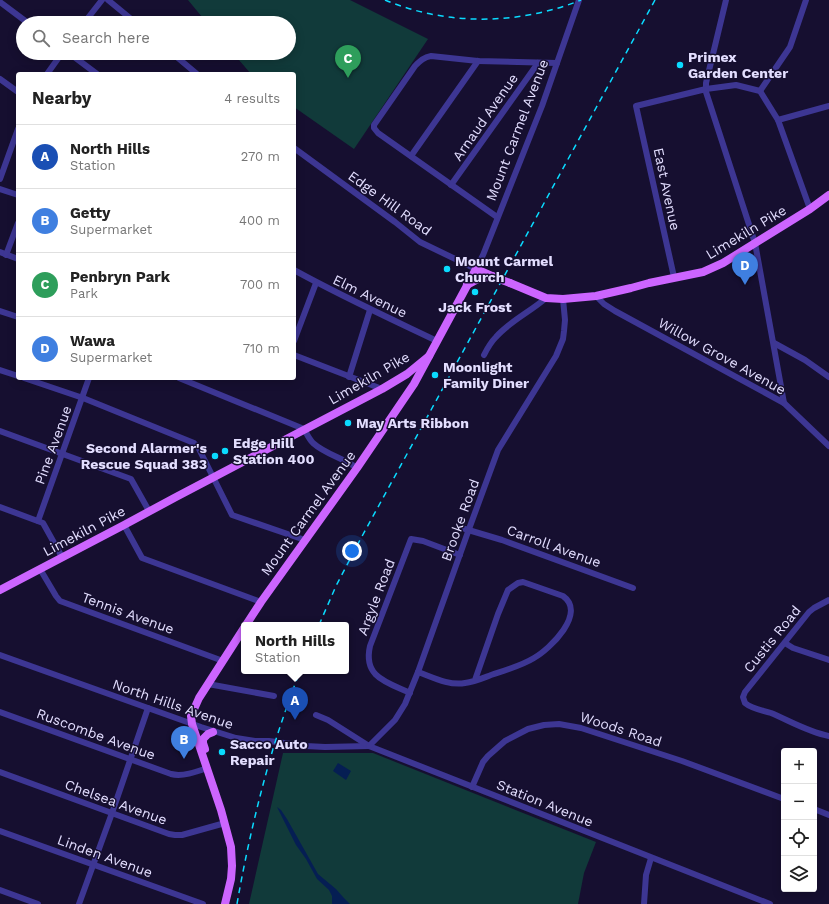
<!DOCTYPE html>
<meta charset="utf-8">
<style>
body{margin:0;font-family:"Work Sans",sans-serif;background:#f2f2f2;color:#222}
.controls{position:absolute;right:12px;bottom:12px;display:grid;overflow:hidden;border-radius:4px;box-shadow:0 2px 10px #0003}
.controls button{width:36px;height:36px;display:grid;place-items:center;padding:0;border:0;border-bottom:1px solid #e0e0e0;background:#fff;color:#222;font:20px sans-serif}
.you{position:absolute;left:352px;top:551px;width:14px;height:14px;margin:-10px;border:3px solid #fff;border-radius:50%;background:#1a73e8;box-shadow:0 0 0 6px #1a73e833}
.badge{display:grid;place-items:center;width:26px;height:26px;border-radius:50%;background:#177585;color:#fff;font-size:13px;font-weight:700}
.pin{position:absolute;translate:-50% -33px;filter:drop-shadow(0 1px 2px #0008)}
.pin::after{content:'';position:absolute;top:21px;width:14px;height:12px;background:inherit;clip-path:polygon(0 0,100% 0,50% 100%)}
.popup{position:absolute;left:241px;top:622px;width:108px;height:52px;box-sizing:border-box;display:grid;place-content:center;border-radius:4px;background:#fff;filter:drop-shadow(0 1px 3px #0005);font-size:13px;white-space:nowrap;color:#767676}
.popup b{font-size:15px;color:#222}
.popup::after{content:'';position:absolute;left:50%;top:100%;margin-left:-8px;border:8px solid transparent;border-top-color:#fff}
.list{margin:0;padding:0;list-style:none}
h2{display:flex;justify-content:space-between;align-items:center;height:52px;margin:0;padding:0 16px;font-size:17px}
h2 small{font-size:13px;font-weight:400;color:#767676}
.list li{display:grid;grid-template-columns:26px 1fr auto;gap:12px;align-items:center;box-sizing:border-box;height:64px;padding:0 16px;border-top:1px solid #e0e0e0}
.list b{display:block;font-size:15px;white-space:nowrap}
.list p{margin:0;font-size:13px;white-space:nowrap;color:#767676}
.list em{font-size:13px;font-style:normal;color:#767676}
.icon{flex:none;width:22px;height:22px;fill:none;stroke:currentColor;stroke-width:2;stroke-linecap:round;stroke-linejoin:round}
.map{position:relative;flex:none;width:829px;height:904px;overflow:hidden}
.search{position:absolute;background:#fff;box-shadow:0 2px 10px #0003;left:16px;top:16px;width:280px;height:44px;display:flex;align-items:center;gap:10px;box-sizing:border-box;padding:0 14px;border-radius:22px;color:#767676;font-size:15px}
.panel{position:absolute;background:#fff;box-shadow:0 2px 10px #0003;left:16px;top:72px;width:280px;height:308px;border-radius:4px}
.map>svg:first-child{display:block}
.green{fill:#113a3a}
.water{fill:#051e53}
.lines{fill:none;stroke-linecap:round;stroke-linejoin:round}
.minor{stroke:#3d3693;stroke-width:6}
.major{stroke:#cc65ff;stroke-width:8}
.rail{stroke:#0adbff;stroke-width:1.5;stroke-dasharray:6 5;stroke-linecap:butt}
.major-bridge{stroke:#cc65ff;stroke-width:8}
.poi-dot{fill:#0adbff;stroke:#160f30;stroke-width:1.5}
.labels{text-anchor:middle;stroke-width:3;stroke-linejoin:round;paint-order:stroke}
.poi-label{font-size:14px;font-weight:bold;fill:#e3deff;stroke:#160f30;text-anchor:start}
.street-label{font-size:14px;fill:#e3deff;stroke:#160f30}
</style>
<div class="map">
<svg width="829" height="904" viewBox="0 0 829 904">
<rect width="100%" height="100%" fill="#160f30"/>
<g class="green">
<path d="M188,0H350L428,39L354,149L294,107V74H251L233,53H289V23H207Z"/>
<path d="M283,753H373L596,842L584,873L578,904H249Z"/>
</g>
<g class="water">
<path d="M338,763L351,771L346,780L333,771Z"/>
<path d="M277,807L281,810L287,819L318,874L336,889L343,897L350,904H332V896L329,890L317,879L306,859L296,845Z"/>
</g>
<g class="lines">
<g class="minor">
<path d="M108,0L136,23"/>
<path d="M726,0L706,83V92L755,243L784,403"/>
<path d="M0,2L28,23"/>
<path d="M84,23L102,0"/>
<path d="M69,53L97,74"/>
<path d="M172,53L197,74"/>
<path d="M47,74L62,53"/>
<path d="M0,79L18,92"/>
<path d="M760,91L790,47L806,0"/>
<path d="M778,120L829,106"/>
<path d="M294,148L395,222L420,242L476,269L483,255L542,106L579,0"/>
<path d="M411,156L478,61"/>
<path d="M0,179L18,129"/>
<path d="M451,185L538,63"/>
<path d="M0,189L18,195"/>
<path d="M497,217L378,133L374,128V125L415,66C420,61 424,57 431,56L478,61L557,63"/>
<path d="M0,252L18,259"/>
<path d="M6,255L18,223"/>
<path d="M294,270C341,296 389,318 437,341"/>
<path d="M674,277L636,106L706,89L736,85L760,91L778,120L810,209"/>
<path d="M596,296L604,304L615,311L784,403L829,446"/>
<path d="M0,311L18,317"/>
<path d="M294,341L316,283"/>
<path d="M774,343L805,360L829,377"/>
<path d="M294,355L382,389"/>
<path d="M484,355C487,349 491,342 496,337C510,321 530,312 546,298"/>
<path d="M0,370L18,376"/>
<path d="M349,377L370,310"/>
<path d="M24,378L83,398L194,443L198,447L232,515L305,540"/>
<path d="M179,378L304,429C307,434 309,439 313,443C325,454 343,458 357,468"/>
<path d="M0,431L131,479L149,511"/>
<path d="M0,507L43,523L62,557"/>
<path d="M38,521L89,378"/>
<path d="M124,525L142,558L261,602"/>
<path d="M465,529L502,540L633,588"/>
<path d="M40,569L56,596L60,601L223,661"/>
<path d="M829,600L814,608L809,612L745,692L743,697L745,703C752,709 762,710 771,713C790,721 808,732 829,736"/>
<path d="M785,643L793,648L829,660"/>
<path d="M0,655L201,727L236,738L255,741H269L306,746L325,747L369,746"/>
<path d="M418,672C432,677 449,686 465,683C474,682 483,678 491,675C506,670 521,666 534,658C550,649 587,613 563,596L523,582L518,583L508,590L498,614L475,680"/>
<path d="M208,684L274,696"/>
<path d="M410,693C386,682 363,677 370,646L411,539L423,541L460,555"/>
<path d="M0,712L171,774C182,777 196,772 207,768"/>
<path d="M316,715L328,720L369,746L770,904"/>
<path d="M369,746L395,720L405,704L418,672L469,529L498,450L556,356L563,339L564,331L565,320L563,299"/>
<path d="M0,772L169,834L175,835H182L225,823"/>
<path d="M472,787L483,762L488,756L505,741L528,729L544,725L559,724L581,728L682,761L784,799"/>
<path d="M814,809L829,815"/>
<path d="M0,831L203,904"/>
<path d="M0,890L38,904"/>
<path d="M79,904L112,813L148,708"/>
<path d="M644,904L646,875L651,858"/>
</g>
<g class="major">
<path d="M510,283L546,298L563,299L596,296L631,288L649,283L703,272L723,263L810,209L829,195"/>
<path d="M467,285L478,279L492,276"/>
<path d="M0,590L124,525L176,497L382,389L407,374L429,356"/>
<path d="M246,625L261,602L357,468L414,384L476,269L494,277"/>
<path d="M205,749L203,743V739L208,734L213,732"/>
<path d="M225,904L231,879L232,866L231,847L221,810L192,724L191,716L199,698L244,628"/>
</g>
<g class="rail">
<path d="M385,0C447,26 519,25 581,0"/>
<path d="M319,625L336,586L360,540L655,0"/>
<path d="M237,904C246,852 258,800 273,749C281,723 290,697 300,671"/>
</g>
<path class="major-bridge" d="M494,277L510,283"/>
</g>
<g class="poi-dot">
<circle cx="680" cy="65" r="4"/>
<circle cx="447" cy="269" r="4"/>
<circle cx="475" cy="292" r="4"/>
<circle cx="435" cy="375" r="4"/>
<circle cx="348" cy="423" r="4"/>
<circle cx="225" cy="451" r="4"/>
<circle cx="215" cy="456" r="4"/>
<circle cx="222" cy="752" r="4"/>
</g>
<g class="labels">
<g class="poi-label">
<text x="688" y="62">Primex<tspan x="688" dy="16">Garden Center</tspan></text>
<text x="455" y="266">Mount Carmel<tspan x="455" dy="16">Church</tspan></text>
<text x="475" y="312" text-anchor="middle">Jack Frost</text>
<text x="443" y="372">Moonlight<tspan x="443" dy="16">Family Diner</tspan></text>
<text x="356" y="428">May Arts Ribbon</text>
<text x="233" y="448">Edge Hill<tspan x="233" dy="16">Station 400</tspan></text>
<text x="207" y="453" text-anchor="end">Second Alarmer's<tspan x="207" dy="16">Rescue Squad 383</tspan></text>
<text x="230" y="749">Sacco Auto<tspan x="230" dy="16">Repair</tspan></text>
</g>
<g class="street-label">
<text transform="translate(485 117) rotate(-55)" y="5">Arnaud Avenue</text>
<text transform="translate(517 130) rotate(-69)" y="5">Mount Carmel Avenue</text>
<text transform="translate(667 189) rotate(78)" y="5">East Avenue</text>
<text transform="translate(390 203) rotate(36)" y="5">Edge Hill Road</text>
<text transform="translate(746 232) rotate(-31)" y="5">Limekiln Pike</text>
<text transform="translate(370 296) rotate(26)" y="5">Elm Avenue</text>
<text transform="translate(722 356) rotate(29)" y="5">Willow Grove Avenue</text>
<text transform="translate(369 378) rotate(-30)" y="5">Limekiln Pike</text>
<text transform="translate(53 445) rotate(-70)" y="5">Pine Avenue</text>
<text transform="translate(308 513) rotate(-54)" y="5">Mount Carmel Avenue</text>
<text transform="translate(460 520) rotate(-70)" y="5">Brooke Road</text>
<text transform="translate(84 531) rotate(-28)" y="5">Limekiln Pike</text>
<text transform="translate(554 546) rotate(20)" y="5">Carroll Avenue</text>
<text transform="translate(376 597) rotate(-69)" y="5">Argyle Road</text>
<text transform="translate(128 613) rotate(20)" y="5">Tennis Avenue</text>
<text transform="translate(772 639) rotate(-51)" y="5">Custis Road</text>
<text transform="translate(173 704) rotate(19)" y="5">North Hills Avenue</text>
<text transform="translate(621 729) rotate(18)" y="5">Woods Road</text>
<text transform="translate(96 734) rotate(20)" y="5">Ruscombe Avenue</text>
<text transform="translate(116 802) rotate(20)" y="5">Chelsea Avenue</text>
<text transform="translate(545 803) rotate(22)" y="5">Station Avenue</text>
<text transform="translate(105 856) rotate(20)" y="5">Linden Avenue</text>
</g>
</g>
</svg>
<div class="controls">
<button>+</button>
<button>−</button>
<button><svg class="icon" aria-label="locate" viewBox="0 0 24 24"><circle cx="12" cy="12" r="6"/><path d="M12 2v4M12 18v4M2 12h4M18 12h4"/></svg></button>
<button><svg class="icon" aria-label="layers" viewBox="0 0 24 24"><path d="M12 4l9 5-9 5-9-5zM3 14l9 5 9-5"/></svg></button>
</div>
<div class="you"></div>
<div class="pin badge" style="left:295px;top:720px;background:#1a4fb4">A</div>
<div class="popup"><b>North Hills</b>Station</div>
<div class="pin badge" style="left:184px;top:759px;background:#3f7fe0">B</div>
<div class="pin badge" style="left:348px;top:78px;background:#2e9e5b">C</div>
<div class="pin badge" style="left:745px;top:285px;background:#3f7fe0">D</div>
<div class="search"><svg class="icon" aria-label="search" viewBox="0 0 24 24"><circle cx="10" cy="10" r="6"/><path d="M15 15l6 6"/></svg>Search here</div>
<section class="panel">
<h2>Nearby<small>4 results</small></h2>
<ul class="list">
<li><span class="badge" style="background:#1a4fb4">A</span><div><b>North Hills</b><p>Station</p></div><em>270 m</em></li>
<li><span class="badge" style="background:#3f7fe0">B</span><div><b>Getty</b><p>Supermarket</p></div><em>400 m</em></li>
<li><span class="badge" style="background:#2e9e5b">C</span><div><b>Penbryn Park</b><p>Park</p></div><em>700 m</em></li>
<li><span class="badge" style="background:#3f7fe0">D</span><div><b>Wawa</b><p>Supermarket</p></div><em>710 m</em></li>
</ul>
</section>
</div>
